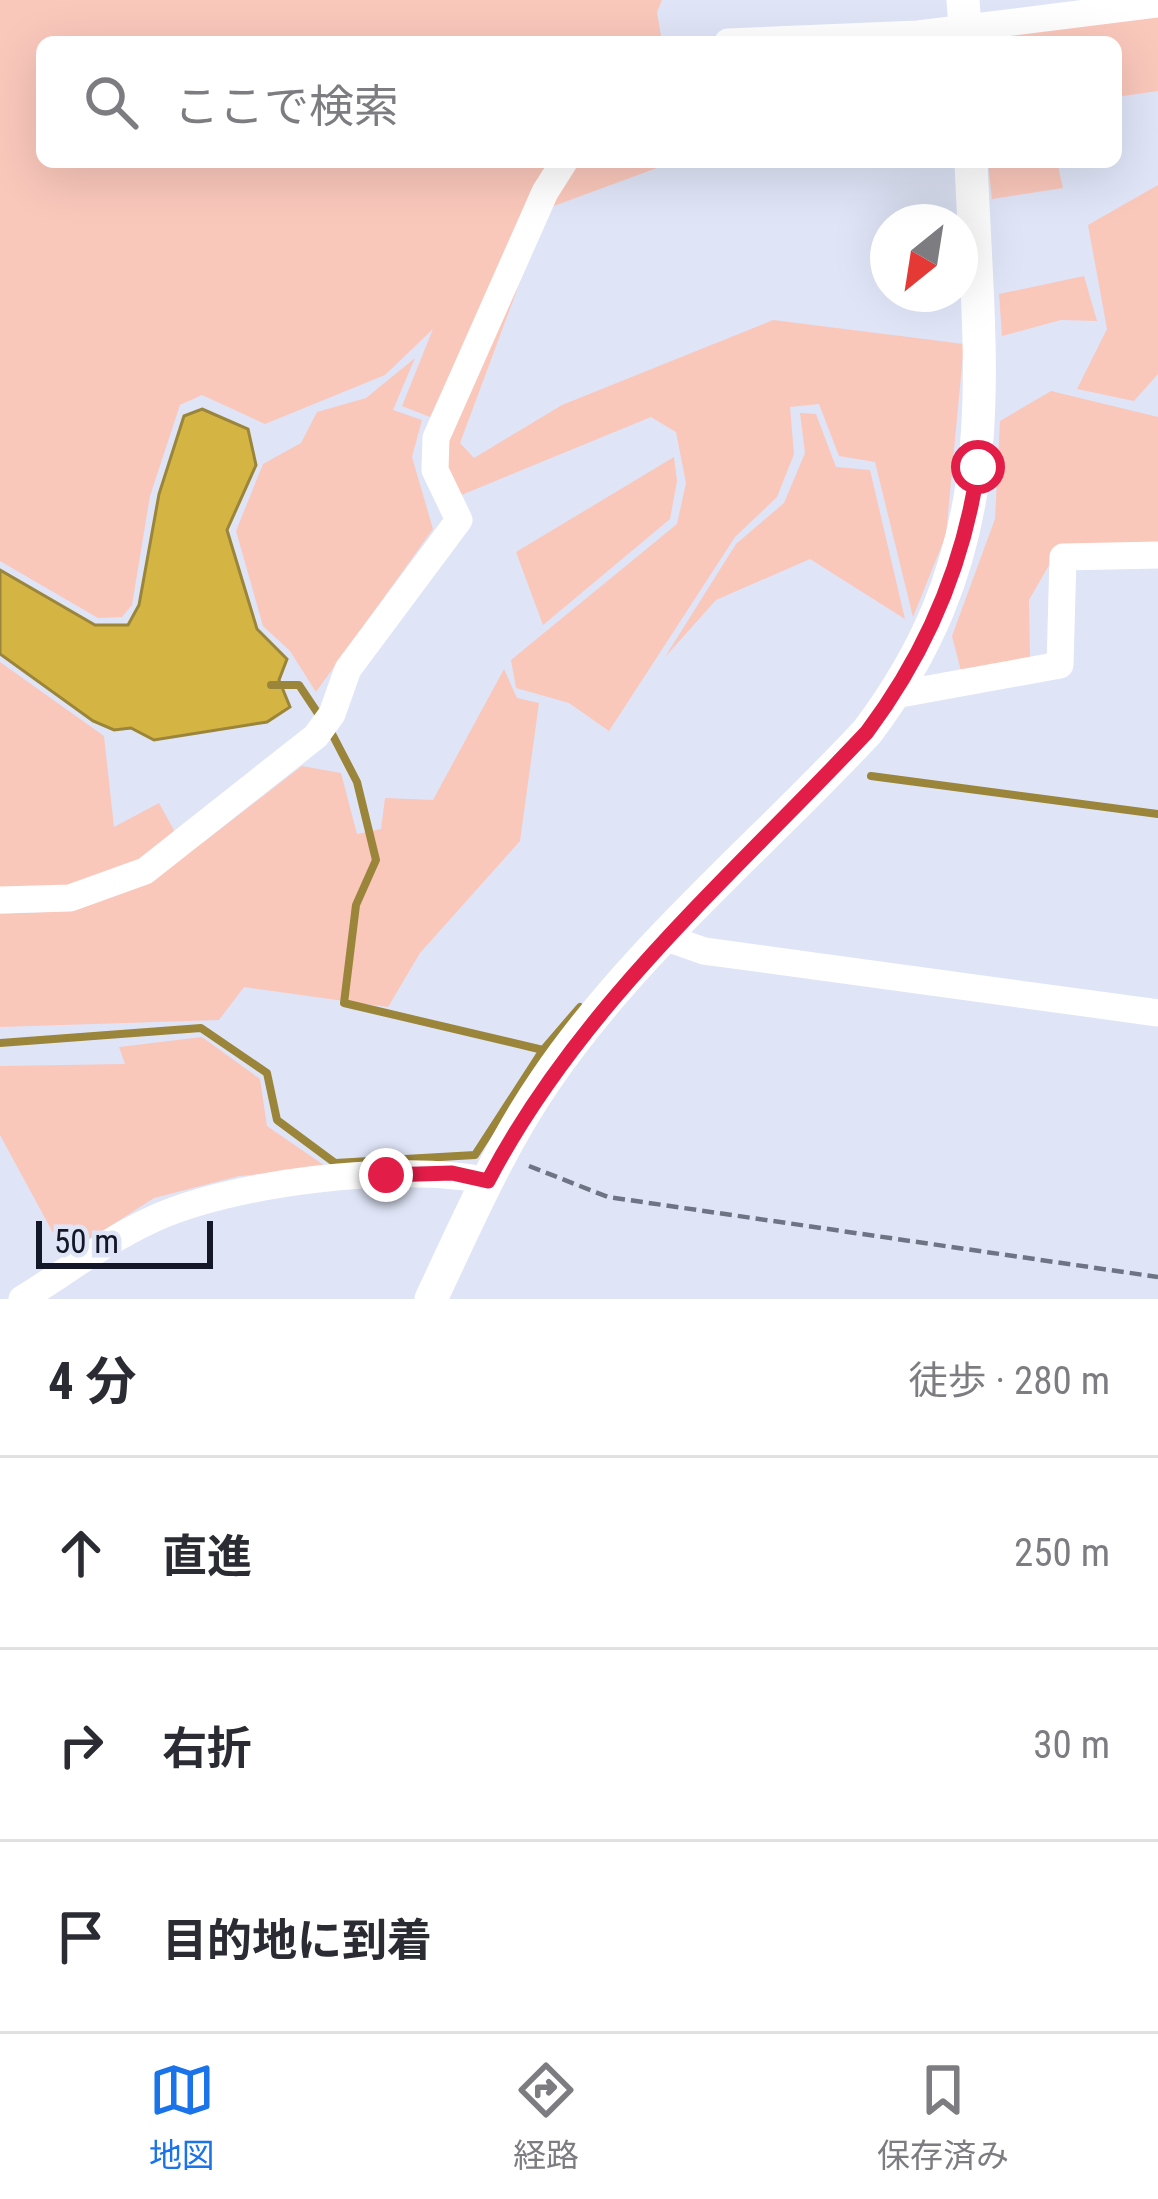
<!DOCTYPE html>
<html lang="ja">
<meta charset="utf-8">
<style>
body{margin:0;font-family:"Roboto Condensed","Noto Sans JP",sans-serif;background:#f7f7f7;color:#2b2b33}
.compass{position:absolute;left:870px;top:204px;width:108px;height:108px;border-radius:50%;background:#fff;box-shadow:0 12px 48px #0002;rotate:210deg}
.scale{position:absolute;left:36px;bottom:30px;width:177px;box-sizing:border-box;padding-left:12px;border:6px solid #131727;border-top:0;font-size:33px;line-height:42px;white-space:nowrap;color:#131727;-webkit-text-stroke:9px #dfe5f7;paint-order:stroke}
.stop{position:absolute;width:36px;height:36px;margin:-27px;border:9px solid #e11d48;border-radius:50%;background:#fff}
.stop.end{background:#e11d48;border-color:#fff;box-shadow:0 3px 12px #0008}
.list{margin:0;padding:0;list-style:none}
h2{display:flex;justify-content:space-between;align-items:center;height:156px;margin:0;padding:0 48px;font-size:51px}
h2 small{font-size:39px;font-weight:400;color:#7c7c81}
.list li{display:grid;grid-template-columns:78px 1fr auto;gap:36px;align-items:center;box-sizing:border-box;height:192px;padding:0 48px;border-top:3px solid #e1e1e2}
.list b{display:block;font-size:45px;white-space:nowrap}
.list em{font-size:39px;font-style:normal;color:#7c7c81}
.icon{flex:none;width:66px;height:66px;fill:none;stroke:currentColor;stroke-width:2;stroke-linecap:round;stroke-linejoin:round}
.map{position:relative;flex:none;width:1158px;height:1299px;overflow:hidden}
.search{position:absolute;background:#fff;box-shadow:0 12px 48px #0002;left:36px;right:36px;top:36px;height:132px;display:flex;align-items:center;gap:30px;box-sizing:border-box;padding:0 42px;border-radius:18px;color:#7c7c81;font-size:45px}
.sheet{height:732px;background:#fff}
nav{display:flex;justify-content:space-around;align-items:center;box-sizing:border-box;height:168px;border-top:3px solid #e1e1e2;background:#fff;font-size:33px;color:#7c7c81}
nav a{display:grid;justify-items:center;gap:6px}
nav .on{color:#1a73e8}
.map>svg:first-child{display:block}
.green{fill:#fac7bb}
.water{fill:#d4b442;stroke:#9a853a;stroke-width:3}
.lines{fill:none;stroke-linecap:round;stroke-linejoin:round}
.stream{stroke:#9a853a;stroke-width:8}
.path{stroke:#6f7485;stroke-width:4.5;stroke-dasharray:12 6;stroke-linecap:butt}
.minor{stroke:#fff;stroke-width:27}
.tertiary{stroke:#fff;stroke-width:33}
.route{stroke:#e11d48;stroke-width:15}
</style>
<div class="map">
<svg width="1158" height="1299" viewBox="0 0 1158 1299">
<rect width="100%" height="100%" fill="#dfe5f7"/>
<g class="green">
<path d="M0,0H662L657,12L662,42H42V162H673L524,217L430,417L402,406L433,329L385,375L265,424L202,395L180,405L150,496L132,605L122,617L98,618L0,561Z"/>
<path d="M1158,14V91L1116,97V42H984V31Z"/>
<path d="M988,162H1057L1063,188L992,199Z"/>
<path d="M1158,185V374L1134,401L1077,389L1107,329L1088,225Z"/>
<path d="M1084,276L1097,321L1061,320L1002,336L999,294Z"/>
<path d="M520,282L460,443L474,458L562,405L773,320L964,344L946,535L913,617L875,462L839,456L819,404L790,407L794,454L777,497L735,537L609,731L569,703L516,688L511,660L677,524L686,483L676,432L651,417L459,496L446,471L445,440Z"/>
<path d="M415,358L393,410L422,420L412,457L433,529L316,692L290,651L263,626L236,531L263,464L301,443L317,412L366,398Z"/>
<path d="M1051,391L1158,417V543L1060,546L1029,600L1030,659L961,671L952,636L995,519L1000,421Z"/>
<path d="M800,413L816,414L836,467L870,470L905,619L810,559L716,600L665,657L736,544L784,503L805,453Z"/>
<path d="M674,457L677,481L670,519L543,625L516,552Z"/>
<path d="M0,662L104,736L114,827L159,803L175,832C116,883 76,891 0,892Z"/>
<path d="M504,669L517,698L539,703L520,841L420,953L388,1007L244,987L219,1020L0,1027V914L68,911L205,841L302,766L341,773L357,834L381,829L385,798L433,800Z"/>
<path d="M202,1037L260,1079L267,1126L328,1168L239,1176L154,1198L65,1255L0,1135V1066L125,1064L119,1047Z"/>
</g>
<path class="water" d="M202,409L248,429L256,465L227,530L257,629L287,659L279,680L290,707L267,722L154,740L131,728L114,730L93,721L0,654V570L95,625H128L139,605L159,494L184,416Z"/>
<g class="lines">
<g class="stream">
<path d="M271,685H299L321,718"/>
<path d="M330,730L357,782L376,860L356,905L344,1003L543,1050L580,1007"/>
<path d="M871,776L1158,814"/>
<path d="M0,1043L201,1028L267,1073L277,1120L335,1163L475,1155L543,1050"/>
</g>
<path class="path" d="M529,1166L608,1197L1158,1277"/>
<g class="minor">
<path d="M728,42L918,34L1158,4"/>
<path d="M895,695L1060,665L1063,557L1158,555"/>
<path d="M0,900L70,898L145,871L316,736L332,714L348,669L459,520L435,470L436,438L545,192L564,162"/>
<path d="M667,938L704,951L1158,1013"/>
<path d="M22,1299C65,1273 104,1242 149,1221C229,1182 401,1162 487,1181"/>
</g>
<g class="tertiary">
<path d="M963,0L966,42"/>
<path d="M431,1299C466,1225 499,1148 545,1081C633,951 761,846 867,732C1008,545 980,380 971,162"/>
</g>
</g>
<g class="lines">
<path class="route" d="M386,1175L452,1173L488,1181C580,1005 732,876 867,732C926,653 964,565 978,467"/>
</g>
</svg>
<svg class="compass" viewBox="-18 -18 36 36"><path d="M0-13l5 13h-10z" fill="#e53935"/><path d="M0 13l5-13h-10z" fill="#7c7c81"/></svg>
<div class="scale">50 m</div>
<div class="stop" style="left:978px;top:467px"></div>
<div class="stop end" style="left:386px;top:1175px"></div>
<div class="search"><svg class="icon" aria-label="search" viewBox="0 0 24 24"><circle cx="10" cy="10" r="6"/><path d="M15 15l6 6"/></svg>ここで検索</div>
</div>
<section class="sheet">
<h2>4 分<small>徒歩 · 280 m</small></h2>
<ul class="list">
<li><svg class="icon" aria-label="ahead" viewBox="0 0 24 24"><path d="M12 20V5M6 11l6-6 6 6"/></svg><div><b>直進</b></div><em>250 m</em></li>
<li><svg class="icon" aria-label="right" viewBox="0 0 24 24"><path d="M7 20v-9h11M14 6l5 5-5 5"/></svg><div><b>右折</b></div><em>30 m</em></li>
<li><svg class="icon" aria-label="arrive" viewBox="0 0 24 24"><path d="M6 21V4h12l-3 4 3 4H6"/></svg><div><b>目的地に到着</b></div></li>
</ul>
</section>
<nav>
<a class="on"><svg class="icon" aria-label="map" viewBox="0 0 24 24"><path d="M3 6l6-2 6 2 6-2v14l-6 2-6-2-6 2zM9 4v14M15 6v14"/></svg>地図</a>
<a><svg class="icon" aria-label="directions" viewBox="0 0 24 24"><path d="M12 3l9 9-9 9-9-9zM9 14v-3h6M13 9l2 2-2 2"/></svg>経路</a>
<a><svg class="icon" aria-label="saved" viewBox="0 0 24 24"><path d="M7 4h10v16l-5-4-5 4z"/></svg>保存済み</a>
</nav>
